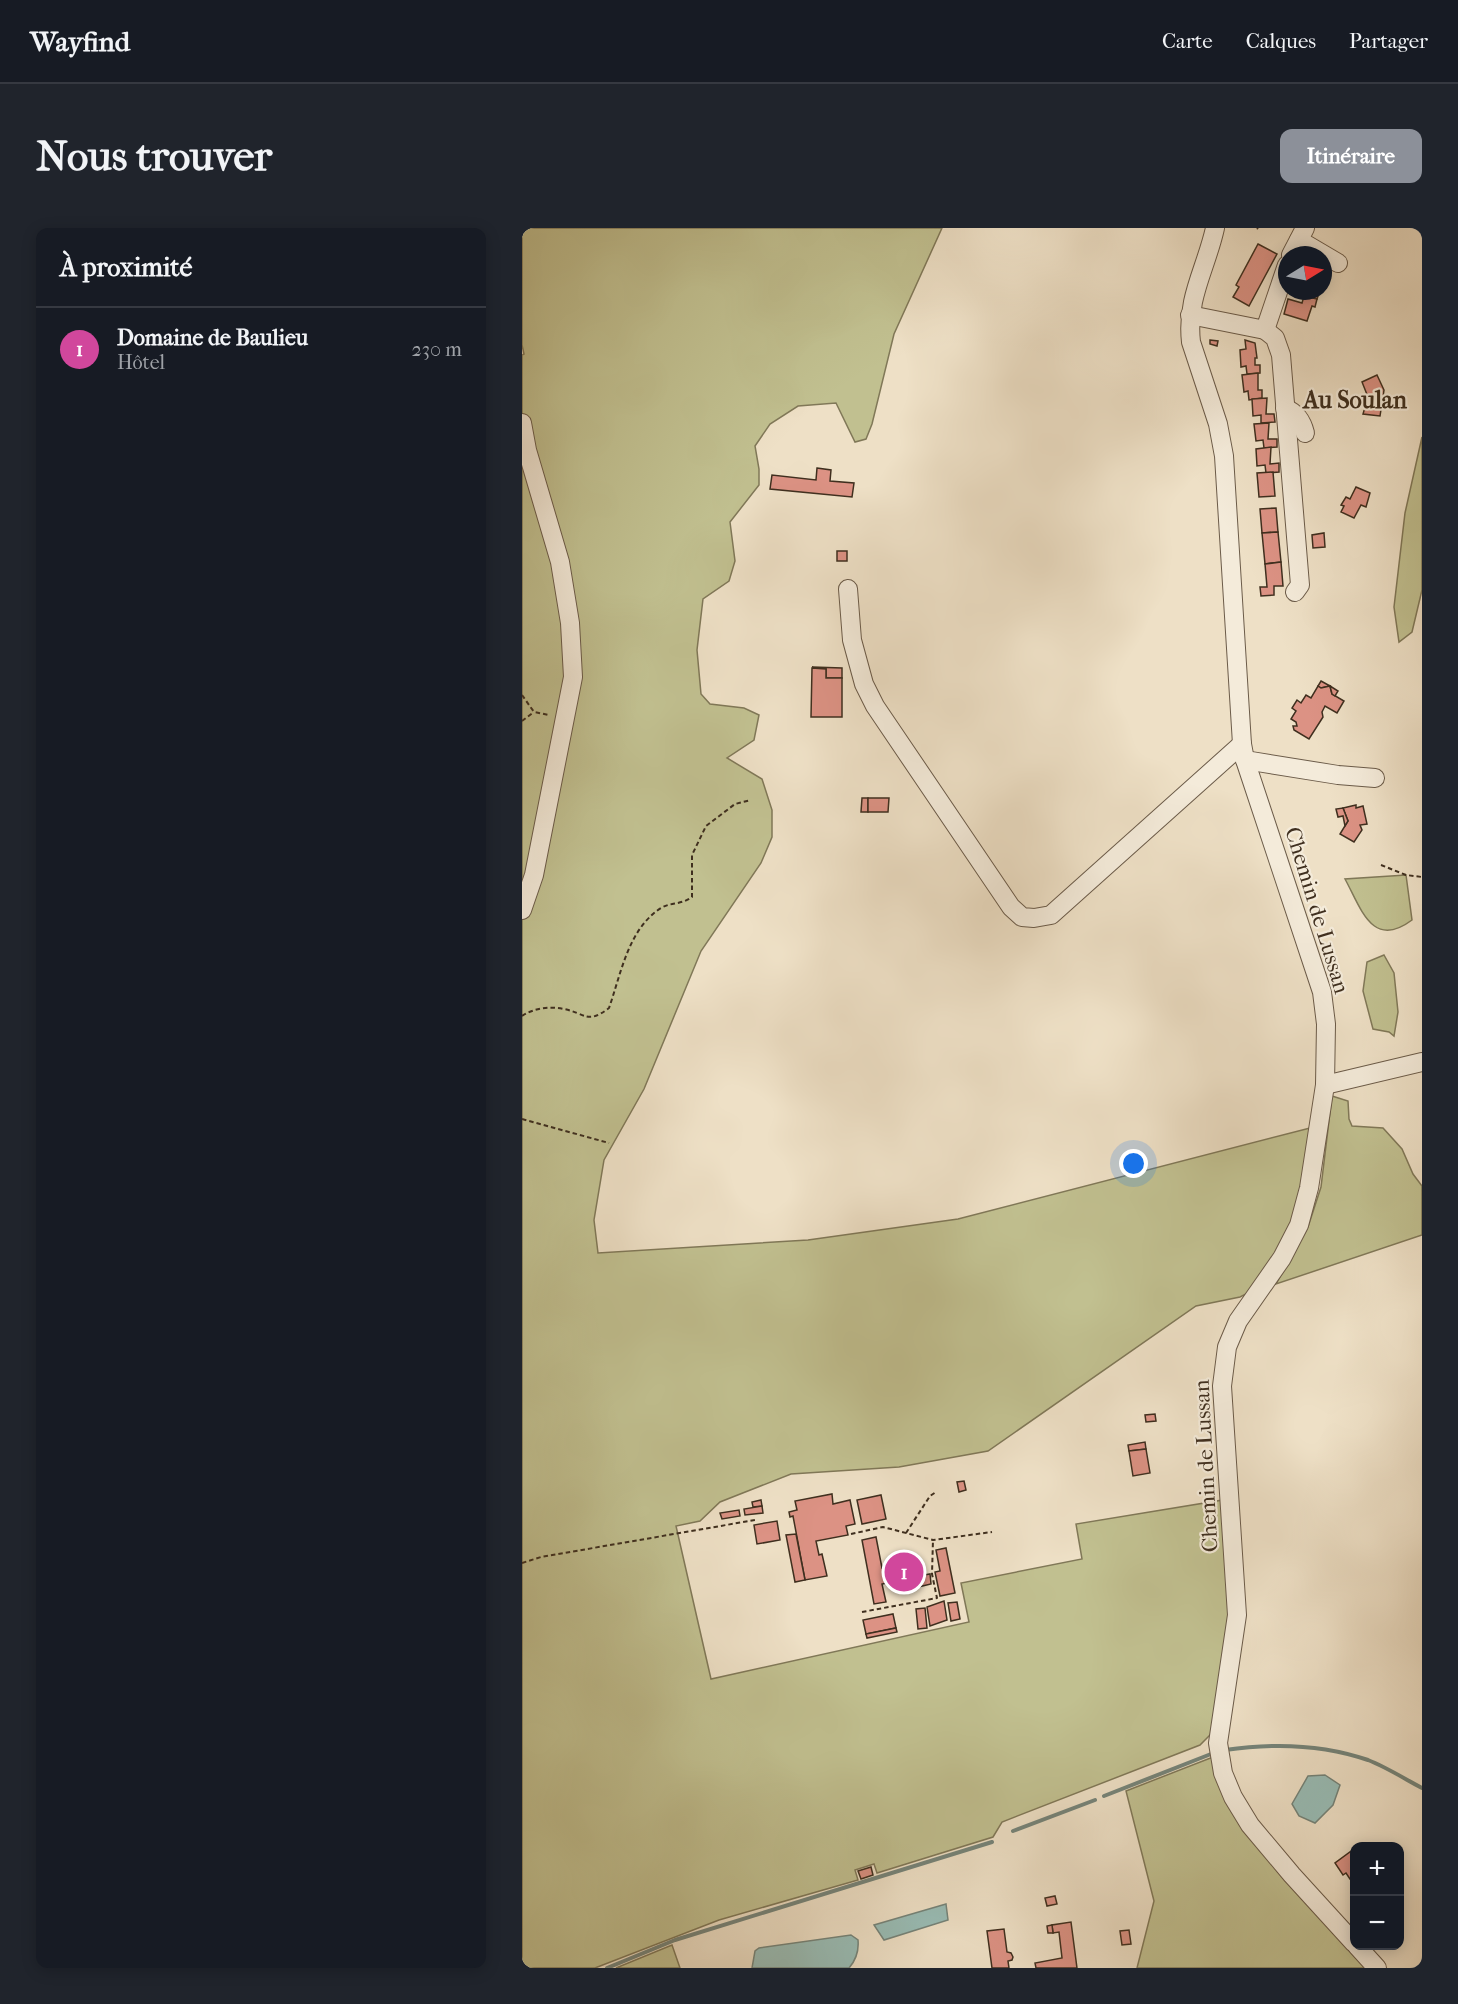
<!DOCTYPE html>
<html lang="fr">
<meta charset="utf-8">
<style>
body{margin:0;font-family:"IM FELL French Canon",serif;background:#20242c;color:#f1f3f6}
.controls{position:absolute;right:18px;bottom:18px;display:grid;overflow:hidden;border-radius:12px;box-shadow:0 3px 15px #0003}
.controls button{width:54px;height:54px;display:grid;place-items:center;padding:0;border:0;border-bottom:2px solid #363941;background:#171b24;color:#f1f3f6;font:30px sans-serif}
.compass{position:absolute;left:756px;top:18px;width:54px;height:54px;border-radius:50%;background:#171b24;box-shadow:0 3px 15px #0003;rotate:80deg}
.you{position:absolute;left:612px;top:936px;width:21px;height:21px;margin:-15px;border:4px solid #fff;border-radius:50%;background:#1a73e8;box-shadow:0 0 0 9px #1a73e833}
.badge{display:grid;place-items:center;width:39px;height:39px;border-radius:50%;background:#8c9099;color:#fff;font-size:20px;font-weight:700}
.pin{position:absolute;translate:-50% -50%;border:3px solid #fff;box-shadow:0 2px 6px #0006}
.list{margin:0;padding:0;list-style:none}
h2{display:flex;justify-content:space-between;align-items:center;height:78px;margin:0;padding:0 24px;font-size:26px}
h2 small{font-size:20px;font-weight:400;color:#9ea1a6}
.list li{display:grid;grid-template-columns:39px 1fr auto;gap:18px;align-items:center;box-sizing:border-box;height:84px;padding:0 24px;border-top:2px solid #363941}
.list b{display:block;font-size:22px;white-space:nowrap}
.list p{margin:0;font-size:20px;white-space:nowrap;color:#9ea1a6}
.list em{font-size:20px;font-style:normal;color:#9ea1a6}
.map{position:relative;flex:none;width:900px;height:1740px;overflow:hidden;border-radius:12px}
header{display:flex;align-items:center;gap:36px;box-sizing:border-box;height:84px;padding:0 30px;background:#171b24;border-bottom:2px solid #363941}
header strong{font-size:28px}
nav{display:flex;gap:33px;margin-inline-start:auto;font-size:21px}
.intro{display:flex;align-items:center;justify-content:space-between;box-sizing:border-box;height:144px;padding:0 36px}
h1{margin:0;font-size:42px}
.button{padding:15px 27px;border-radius:12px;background:#8c9099;color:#fff;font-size:21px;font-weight:700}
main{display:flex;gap:36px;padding:0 36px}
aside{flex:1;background:#171b24;border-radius:12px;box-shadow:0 3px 15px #0003}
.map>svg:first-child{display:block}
.green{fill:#c1c090;stroke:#807858;stroke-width:1.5}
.water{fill:#99bdb6;stroke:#75847a;stroke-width:1.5}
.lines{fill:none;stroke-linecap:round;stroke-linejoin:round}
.stream{stroke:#75847a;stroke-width:4}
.building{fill:#dc9284;stroke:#3f2f1f;stroke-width:1.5}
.minor-casing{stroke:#6b5b49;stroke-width:20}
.path{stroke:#3f2f1f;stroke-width:2;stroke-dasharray:4.5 3;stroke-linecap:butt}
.minor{stroke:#f4ebda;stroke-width:18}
.labels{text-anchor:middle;stroke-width:4.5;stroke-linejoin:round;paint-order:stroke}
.street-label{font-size:22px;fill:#3f2f1f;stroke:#f4ebda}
.neighbourhood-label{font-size:24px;font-weight:bold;fill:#3f2f1f;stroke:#f4ebda}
</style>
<header>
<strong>Wayfind</strong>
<nav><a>Carte</a><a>Calques</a><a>Partager</a></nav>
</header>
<div class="intro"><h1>Nous trouver</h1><a class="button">Itinéraire</a></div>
<main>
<aside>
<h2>À proximité<small></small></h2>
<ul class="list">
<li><span class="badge" style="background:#d1479c">1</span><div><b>Domaine de Baulieu</b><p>Hôtel</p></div><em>230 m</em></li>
</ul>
</aside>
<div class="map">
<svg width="900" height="1740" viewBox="0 0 900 1740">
<rect width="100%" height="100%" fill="#eee0c6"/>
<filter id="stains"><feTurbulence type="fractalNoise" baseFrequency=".00333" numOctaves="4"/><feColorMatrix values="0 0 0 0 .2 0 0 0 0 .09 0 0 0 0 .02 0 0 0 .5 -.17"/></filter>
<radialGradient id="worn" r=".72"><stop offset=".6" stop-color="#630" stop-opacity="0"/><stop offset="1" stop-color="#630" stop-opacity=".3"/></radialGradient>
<g class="green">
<path d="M0,0H420L372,106L350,196L344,211L333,214L314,175L276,178L248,196L233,218L237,241V257L208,294L213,333L207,353L181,371L175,422L179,466L188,476L222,480L237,487L232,512L205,530L240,551L250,582V609L239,635L179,723L122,861L82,932L72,992L76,1025L286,1012L436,991L788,900L780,955L773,989L757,1020L728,1064L718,1069L674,1078L466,1223L377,1239L269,1246L198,1274L178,1293L154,1298L189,1451L447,1394L439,1355L560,1331L554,1296L701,1272L707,1388L690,1505L678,1517L480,1594L471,1609L355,1645L352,1636L333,1642L336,1652L197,1692L73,1740H0V127L2,126L0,117Z"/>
<path d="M900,209V362L890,404L877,414L872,379L883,285Z"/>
<path d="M884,647L890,692C850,722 839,680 823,651Z"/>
<path d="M862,727L872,745L876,784L872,808L867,804L851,801L841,763L845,734Z"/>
<path d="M810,868L826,873L827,891L830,898L861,900L880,921L891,946L900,958V1007L754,1056L786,999L799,959Z"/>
<path d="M691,1529L696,1546L850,1740H615L632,1673L604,1563Z"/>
<path d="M150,1717L158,1740H94Z"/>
</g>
<g class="water">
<path d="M803,1547L818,1557L811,1577L793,1595L777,1588L770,1576L786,1548Z"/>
<path d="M424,1676L426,1692L362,1712L352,1697Z"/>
<path d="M329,1707L336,1712C337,1723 334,1732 327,1740H230L233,1723L237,1720Z"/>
</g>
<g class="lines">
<g class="stream">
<path d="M703,1522C751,1515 800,1516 846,1532C864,1539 883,1551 900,1560"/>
<path d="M582,1568L689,1526"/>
<path d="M491,1603L573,1572"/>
<path d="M85,1740L153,1712L470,1614"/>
</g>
</g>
<g class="building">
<path d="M736,16L755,26L727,78L711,69L717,59L714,57Z"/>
<path d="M784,63L797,65L795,71L782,68Z"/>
<path d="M782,68L795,71L793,79L790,78L785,93L762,86L766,71L780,75Z"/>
<path d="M688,112L696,113L695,118L688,116Z"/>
<path d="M723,112L733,115L735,130H733V137H738V145L725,146L724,138L719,139L718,122L724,121Z"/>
<path d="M736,145V162H740V170L727,172L726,163L722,164L720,147Z"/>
<path d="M855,147L862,162L858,188L841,186L846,169L840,154Z"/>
<path d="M842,168L846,169L845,178H841Z"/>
<path d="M745,170L744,186H752L753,194L739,195V187L731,188L730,171Z"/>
<path d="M747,195L746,211H755V219L742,220L741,212L734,213L732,196Z"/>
<path d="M749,219L748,236L757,235V244L744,245L743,237L735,238L734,221Z"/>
<path d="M295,240L309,242L308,253L332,255L330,269L248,261L250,247L294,252Z"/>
<path d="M751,244L753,268L737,269L735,245Z"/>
<path d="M834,259L848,265L844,279L839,277L832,290L819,284L822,278L819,277L824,269L828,271Z"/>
<path d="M754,280L756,304L740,305L738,281Z"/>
<path d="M756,304L759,334L743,336L740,305Z"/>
<path d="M802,305L803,319L791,320L790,307Z"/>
<rect x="315" y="323" width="10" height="10"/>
<path d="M759,334L761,358H752V367L739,368L738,359H745L743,336Z"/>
<path d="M290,439L320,440V450H304V441Z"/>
<path d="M290,440L304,441V450H320V489H289Z"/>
<path d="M799,453L808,458L799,460L796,458Z"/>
<path d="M796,458L799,460L808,458L810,466L822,473L815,485L803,478L800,484L801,489L787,511L772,502L771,498H775L774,494L769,491L774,483L770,480L775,472L779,475L784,467L789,470Z"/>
<path d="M808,458L816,463L813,468L810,466Z"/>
<path d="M340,570H346V584H339Z"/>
<path d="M346,570H367L366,584H346Z"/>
<path d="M834,577V580L841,578L845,596L838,597L840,602L832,614L818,606L826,593L821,580Z"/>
<path d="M821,580L826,593L823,598L821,588L816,589L814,581Z"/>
<path d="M633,1186L634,1193L624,1194L623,1187Z"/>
<path d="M623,1214L624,1221L607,1223L606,1217Z"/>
<path d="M624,1221L628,1245L611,1248L607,1223Z"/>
<path d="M442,1253L444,1262L437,1264L435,1254Z"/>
<path d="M310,1266L311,1276L328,1272L333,1296L324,1298L326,1307L294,1313L297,1327L300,1326L305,1348L283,1352L271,1288L268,1289L267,1284L275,1282L273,1273Z"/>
<path d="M359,1267L364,1291L340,1296L335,1272Z"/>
<path d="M239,1272L240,1278L231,1279L230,1274Z"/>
<path d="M240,1278L241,1285L223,1287L222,1281Z"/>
<path d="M217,1282L218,1288L200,1291L198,1285Z"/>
<path d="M255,1293L258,1312L235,1316L232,1297Z"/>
<path d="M274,1306L283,1352L273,1354L264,1307Z"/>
<path d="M354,1309L360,1340L394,1333L397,1348L408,1346L409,1356L392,1360L391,1350L360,1356L364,1374L352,1376L340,1312Z"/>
<path d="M424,1320L433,1365L418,1368L413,1344L418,1343L414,1322Z"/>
<path d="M422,1373L425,1392L408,1398L405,1379Z"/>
<path d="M435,1374L438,1391L429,1393L426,1375Z"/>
<path d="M403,1380L405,1400L396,1401L394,1381Z"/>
<path d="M371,1386L374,1400L344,1406L341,1392Z"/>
<path d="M374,1400L375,1404L345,1410L344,1406Z"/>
<path d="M832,1621V1649L828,1651L824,1645L821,1647L813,1635Z"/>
<path d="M349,1639L351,1647L339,1651L336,1643Z"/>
<path d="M533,1668L535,1676L525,1678L523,1670Z"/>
<path d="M549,1694L555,1740H514L513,1735L540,1730L537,1704L531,1705L530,1697Z"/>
<path d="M530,1697L531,1705H526L525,1698Z"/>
<path d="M482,1701L485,1724L489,1725L491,1729L490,1732L486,1733L487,1740H470L465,1703Z"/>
<path d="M607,1702L609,1716L600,1717L598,1703Z"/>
</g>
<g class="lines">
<g class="minor-casing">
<g id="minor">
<path d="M693,0C684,41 664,70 669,114L696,196L702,228L720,516L723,532L800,764L804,796L803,857L787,960L777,997L760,1030L716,1093L705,1119L700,1158L715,1387L696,1515L701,1545L711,1569L728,1597L770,1647L832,1715"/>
<path d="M777,12L816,35"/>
<path d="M769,27L783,0"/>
<path d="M668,87L743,102L765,37"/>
<path d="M743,102L753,110L759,127L778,357L773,364"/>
<path d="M763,180C775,185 780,193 783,205"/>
<path d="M0,195L5,222L38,334L48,395L51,449L12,647L0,682"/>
<path d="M326,361L330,412L342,456L353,478L489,679L500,689L512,690L529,687L720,516"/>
<path d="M723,532L816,547L853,550"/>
<path d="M803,857L900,834"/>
<path d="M835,1718L855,1740"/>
</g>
</g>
<g class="path">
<path d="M735,0L736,1"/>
<path d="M0,467L12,484L27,487"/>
<path d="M0,493L12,484"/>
<path d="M859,637L884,647L900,649"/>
<path d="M0,788C12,780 28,778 42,781C63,785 65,797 87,780C99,746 106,701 139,680C149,674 159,677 170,669V627L184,598L213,576L229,572"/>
<path d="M0,891L87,915"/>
<path d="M384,1305L408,1268L414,1264"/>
<path d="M329,1306L361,1299L411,1312L470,1304"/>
<path d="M0,1335L19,1329L233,1292"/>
<path d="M340,1384L415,1370L410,1346L411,1312"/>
</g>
<use href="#minor" class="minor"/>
</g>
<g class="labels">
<g class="street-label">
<text transform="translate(796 682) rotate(73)" y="8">Chemin de Lussan</text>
<text transform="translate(683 1238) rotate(-93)" y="8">Chemin de Lussan</text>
</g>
<g class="neighbourhood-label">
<text x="833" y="180">Au Soulan</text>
</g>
</g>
<rect width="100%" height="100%" filter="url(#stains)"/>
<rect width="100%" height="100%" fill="url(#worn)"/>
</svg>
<div class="controls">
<button>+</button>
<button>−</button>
</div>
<svg class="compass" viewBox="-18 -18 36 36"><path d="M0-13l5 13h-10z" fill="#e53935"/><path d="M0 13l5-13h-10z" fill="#9ea1a6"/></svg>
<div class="you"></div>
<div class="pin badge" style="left:382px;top:1344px;background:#d1479c">1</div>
</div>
</main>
